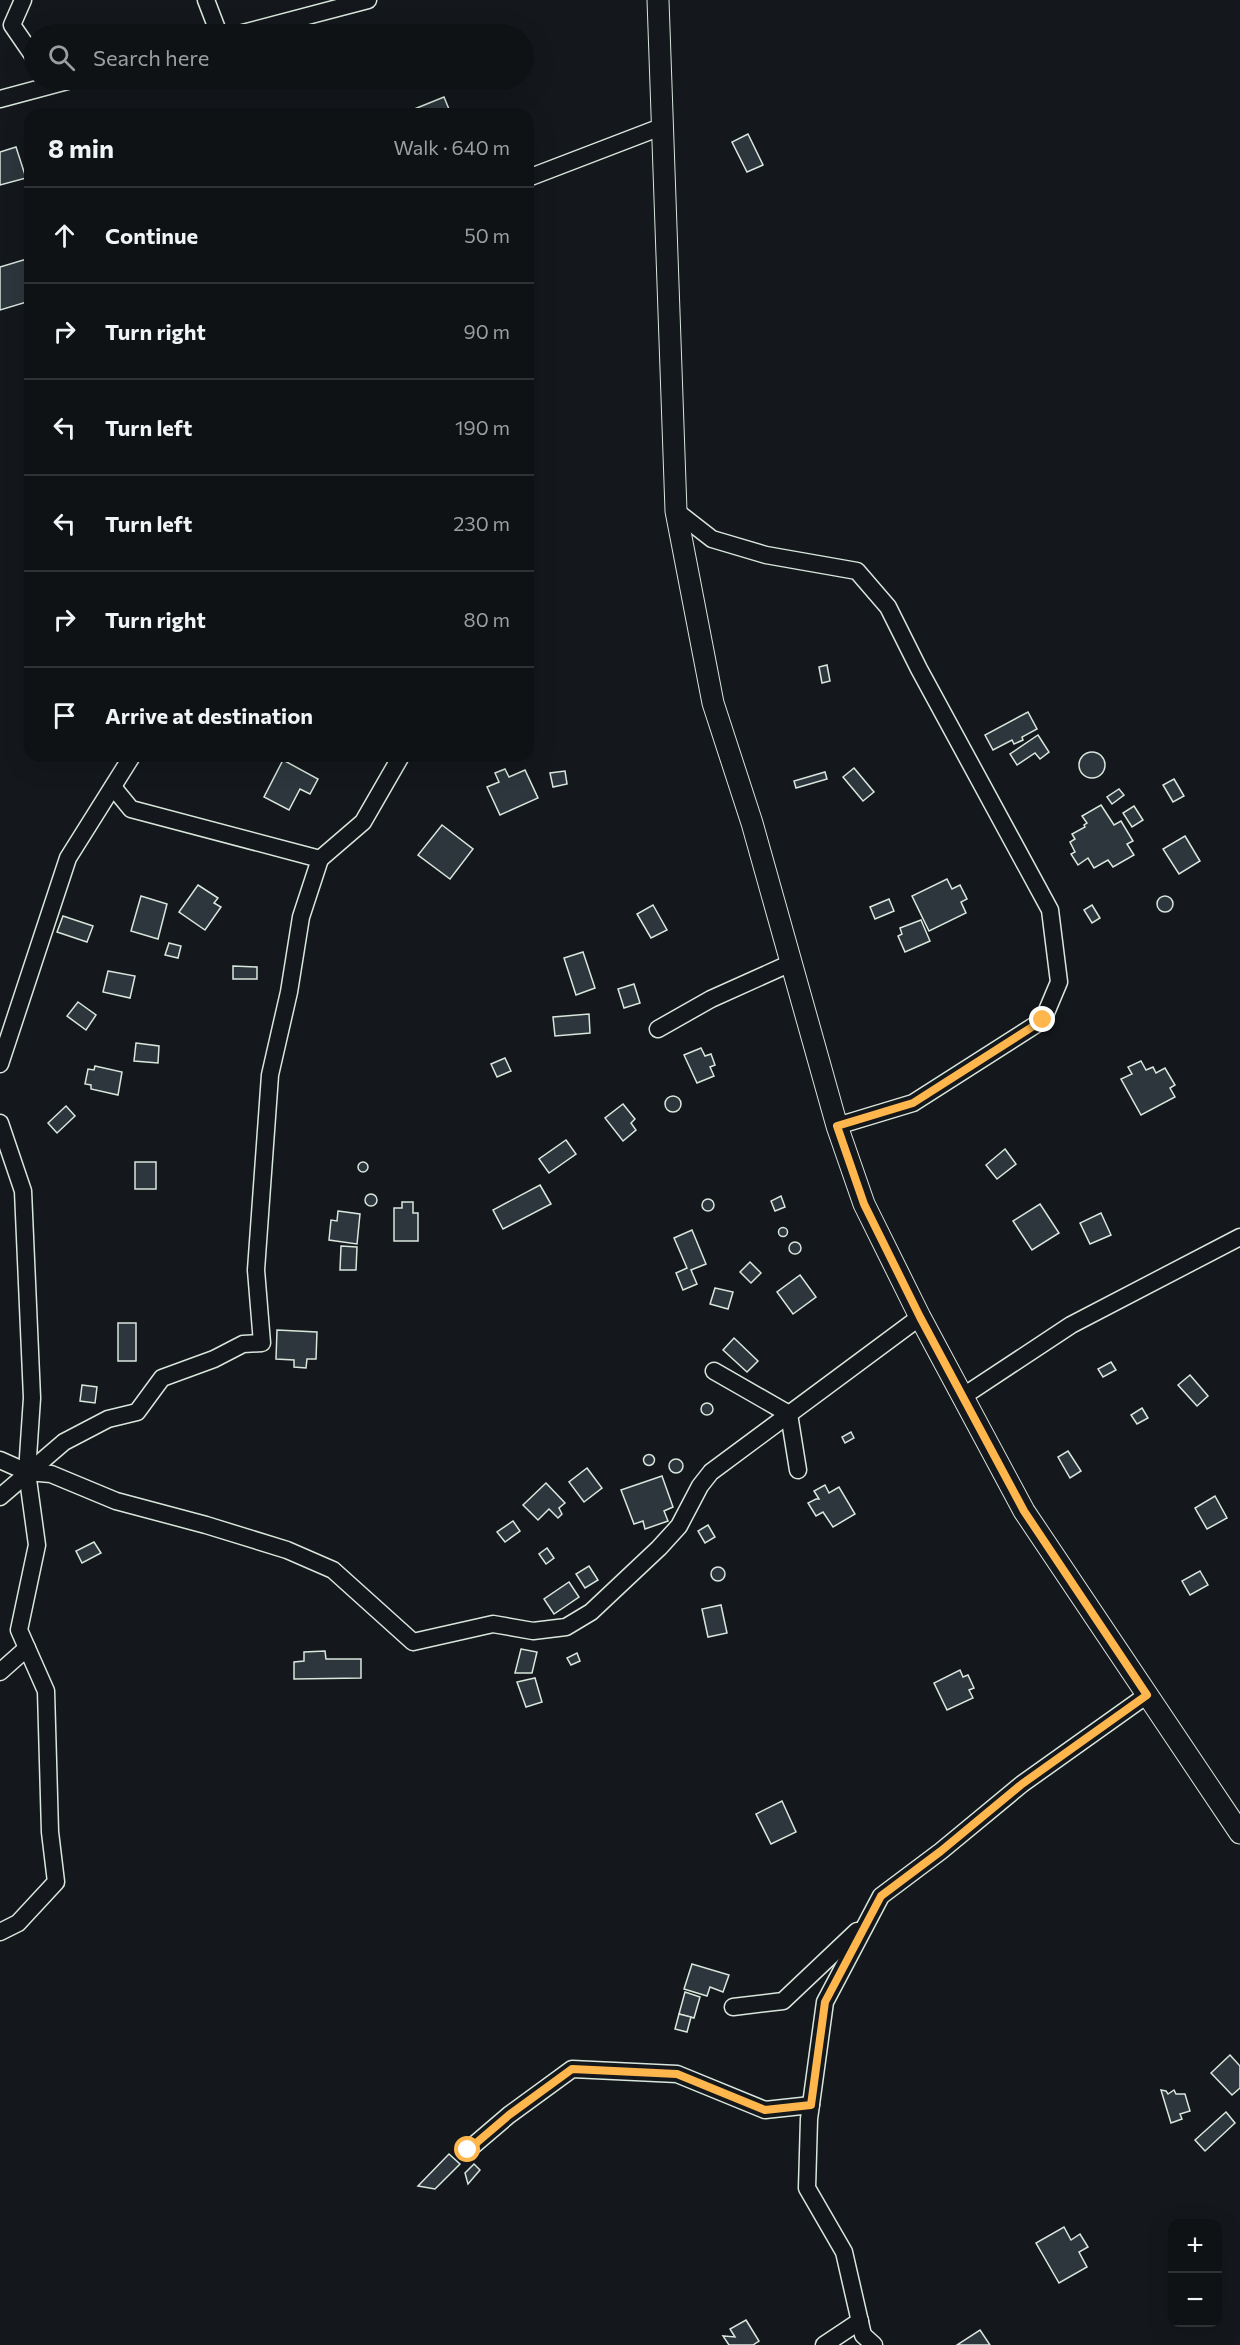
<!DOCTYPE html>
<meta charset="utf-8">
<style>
body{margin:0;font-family:Commissioner,sans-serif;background:#181b1e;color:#f1f3f6}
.controls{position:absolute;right:18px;bottom:18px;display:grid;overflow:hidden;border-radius:12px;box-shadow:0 6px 24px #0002}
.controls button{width:54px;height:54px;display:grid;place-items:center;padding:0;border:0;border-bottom:2px solid #2f3234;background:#0f1215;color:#f1f3f6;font:30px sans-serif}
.stop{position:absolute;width:18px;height:18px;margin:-14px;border:4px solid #ffb74d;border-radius:50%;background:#fff}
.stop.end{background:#ffb74d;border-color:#fff;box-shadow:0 2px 6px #0008}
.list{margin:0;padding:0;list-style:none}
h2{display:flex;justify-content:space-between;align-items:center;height:78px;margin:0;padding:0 24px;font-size:26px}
h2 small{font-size:20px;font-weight:400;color:#9b9ea0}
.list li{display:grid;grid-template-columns:39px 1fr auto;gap:18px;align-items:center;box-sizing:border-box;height:96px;padding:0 24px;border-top:2px solid #2f3234}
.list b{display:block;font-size:22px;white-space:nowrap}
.list em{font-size:20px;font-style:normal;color:#9b9ea0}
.icon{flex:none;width:33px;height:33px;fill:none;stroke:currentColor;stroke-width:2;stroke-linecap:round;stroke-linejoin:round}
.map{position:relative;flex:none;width:1240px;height:2345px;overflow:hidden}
.search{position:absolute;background:#0f1215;box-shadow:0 6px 24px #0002;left:24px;top:24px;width:510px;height:66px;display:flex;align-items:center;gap:15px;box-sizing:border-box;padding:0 21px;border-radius:33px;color:#9b9ea0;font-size:22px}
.panel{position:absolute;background:#0f1215;box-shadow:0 6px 24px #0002;left:24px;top:108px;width:510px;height:654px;border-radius:18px}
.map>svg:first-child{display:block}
.building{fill:#2c363c;stroke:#d8e6dc;stroke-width:1.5}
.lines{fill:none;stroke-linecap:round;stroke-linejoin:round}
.minor-casing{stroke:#d8e6dc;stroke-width:19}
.tertiary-casing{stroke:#d8e6dc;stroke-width:23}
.minor{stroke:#14181c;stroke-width:16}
.tertiary{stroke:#14181c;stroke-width:21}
.route{stroke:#ffb74d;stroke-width:8}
</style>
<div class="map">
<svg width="1240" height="2345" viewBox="0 0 1240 2345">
<rect width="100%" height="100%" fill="#14181c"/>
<g class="building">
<path d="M444,97L451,114H402Z"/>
<path d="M748,134L763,165L747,172L732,142Z"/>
<path d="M16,147L26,178L0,185V152Z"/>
<path d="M30,258V301L0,310V267Z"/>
<path d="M827,665L830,681L822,683L819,667Z"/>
<path d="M1028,712L1037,729L1022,737L1023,740L1014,744L1012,740L993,750L985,735Z"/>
<path d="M1038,735L1049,752L1040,759L1035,753L1017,765L1010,754Z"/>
<circle cx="1092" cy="765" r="13"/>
<path d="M283,760L318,779L310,794L300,789L289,810L264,797Z"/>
<path d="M854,768L874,792L863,801L843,777Z"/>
<path d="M505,769L509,777L525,770L538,798L500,815L487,787L499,782L495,773Z"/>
<path d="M565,771L567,784L553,787L550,773Z"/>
<path d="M825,772L827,779L796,788L794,781Z"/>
<path d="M1174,779L1184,796L1173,802L1163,785Z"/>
<path d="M1119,789L1124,795L1112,804L1107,797Z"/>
<path d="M1101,805L1114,825L1121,821L1133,841L1127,844L1134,855L1113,867L1108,860L1094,868L1088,858L1078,865L1071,854L1075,852L1070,842L1075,839L1072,834L1085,827L1084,825L1087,823L1082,816Z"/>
<path d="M1134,806L1143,820L1132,827L1123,813Z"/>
<path d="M442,825L473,849L450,879L418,855Z"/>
<path d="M1185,836L1200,861L1179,874L1163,849Z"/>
<path d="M947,879L952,889L960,885L967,899L961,902L966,913L929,931L912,896Z"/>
<path d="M198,885L218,898L214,903L221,907L205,930L179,912Z"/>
<path d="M141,896L167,904L158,939L131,931Z"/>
<circle cx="1165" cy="904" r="8"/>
<path d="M889,899L894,911L875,919L870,907Z"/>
<path d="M653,905L667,930L651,938L637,914Z"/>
<path d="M1092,905L1100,918L1092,923L1084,910Z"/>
<path d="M63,916L93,926L87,942L57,932Z"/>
<path d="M921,920L930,941L905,952L898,936L902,934L900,928Z"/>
<path d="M169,943L181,946L178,958L165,955Z"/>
<path d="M583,952L595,988L576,995L564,958Z"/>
<path d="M233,966L257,967V979H233Z"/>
<path d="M108,971L135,976L130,998L103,992Z"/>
<path d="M634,984L640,1003L624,1008L618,989Z"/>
<path d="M78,1002L96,1015L86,1030L67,1016Z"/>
<path d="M589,1014L590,1033L555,1036L553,1017Z"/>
<path d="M136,1043L159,1046L158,1063L134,1061Z"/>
<path d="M701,1048L705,1056L711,1054L715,1065L710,1067L714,1076L697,1083L684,1055Z"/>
<path d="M505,1058L511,1071L497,1077L491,1064Z"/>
<path d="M1141,1061L1146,1070L1153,1067L1156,1073L1165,1068L1175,1085L1170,1088L1175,1097L1141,1115L1121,1079L1132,1074L1128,1067Z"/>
<path d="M95,1066L122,1072L118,1095L91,1089V1085L85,1084L88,1069L94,1070Z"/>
<circle cx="673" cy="1104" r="8"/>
<path d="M623,1104L635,1119L631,1123L636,1130L623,1141L605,1118Z"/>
<path d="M66,1106L75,1116L57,1133L48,1123Z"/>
<path d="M566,1140L576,1154L549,1173L539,1159Z"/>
<path d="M1005,1149L1016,1164L997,1179L986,1165Z"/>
<circle cx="363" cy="1167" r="5"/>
<rect x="135" y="1162" width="21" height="27"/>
<path d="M540,1185L551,1204L503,1229L493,1210Z"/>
<circle cx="371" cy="1200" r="6"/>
<path d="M781,1196L785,1207L775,1211L771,1201Z"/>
<circle cx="708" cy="1205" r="6"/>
<path d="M402,1202H413V1213H418V1241H394V1208H402Z"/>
<path d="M1040,1204L1059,1233L1032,1250L1013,1221Z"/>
<path d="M338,1211L360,1214L357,1244L329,1240L331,1220L337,1221Z"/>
<path d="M1101,1213L1111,1235L1090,1244L1080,1223Z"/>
<circle cx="783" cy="1232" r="4.5"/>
<path d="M692,1230L706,1264L691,1270L697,1284L683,1290L676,1273L687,1268L674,1238Z"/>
<circle cx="795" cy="1248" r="6"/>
<path d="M341,1246L357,1247L356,1270H340Z"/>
<path d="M750,1262L761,1273L751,1283L740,1272Z"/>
<path d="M800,1275L816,1297L793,1314L777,1292Z"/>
<path d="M715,1288L733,1292L728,1309L710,1304Z"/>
<rect x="118" y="1323" width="18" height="38"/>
<path d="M277,1330L317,1332L316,1359H307L306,1368L294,1367V1360L276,1359Z"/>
<path d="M734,1338L758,1361L747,1372L723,1350Z"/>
<path d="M1111,1362L1116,1370L1103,1377L1098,1369Z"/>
<path d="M1190,1375L1208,1396L1197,1406L1178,1385Z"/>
<path d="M82,1385L97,1387L95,1403L80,1401Z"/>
<circle cx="707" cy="1409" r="6"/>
<path d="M1142,1408L1148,1418L1137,1424L1131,1415Z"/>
<path d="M851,1432L854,1438L845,1443L842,1437Z"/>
<path d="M1068,1451L1081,1471L1070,1478L1058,1457Z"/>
<circle cx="649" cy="1460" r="5.5"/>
<circle cx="676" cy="1466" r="7"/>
<path d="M587,1468L602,1488L584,1502L569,1482Z"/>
<path d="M662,1476L673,1507L664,1511L668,1521L645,1529L643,1521L634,1524L621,1490Z"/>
<path d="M546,1483L565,1503L559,1508L562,1514L558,1518L549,1509L538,1520L523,1505Z"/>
<path d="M825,1485L829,1493L839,1487L855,1514L833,1527L823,1512L816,1516L808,1503L816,1499H819L814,1491Z"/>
<path d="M1215,1496L1227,1518L1207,1529L1195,1508Z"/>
<path d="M513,1521L520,1531L505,1542L497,1532Z"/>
<path d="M708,1525L715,1537L705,1543L698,1531Z"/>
<path d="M94,1542L101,1553L82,1563L76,1551Z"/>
<path d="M547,1548L554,1558L546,1564L539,1554Z"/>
<path d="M589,1566L598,1580L585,1588L576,1574Z"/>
<circle cx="718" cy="1574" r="7"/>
<path d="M1200,1571L1208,1585L1190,1595L1182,1581Z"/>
<path d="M569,1582L579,1597L554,1614L544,1599Z"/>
<path d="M721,1605L727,1633L708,1637L702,1609Z"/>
<path d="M521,1649L537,1652L532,1673H515Z"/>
<path d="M325,1651L326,1659H361V1678L294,1679V1662L304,1661V1652Z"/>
<path d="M577,1653L580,1661L571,1665L567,1658Z"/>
<path d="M960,1670L963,1677L968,1675L974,1688L969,1690L973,1698L947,1710L934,1683Z"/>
<path d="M535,1678L542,1702L526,1707L517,1682Z"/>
<path d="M782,1801L796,1832L771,1844L756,1814Z"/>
<path d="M692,1964L729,1975L723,1992L710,1987L707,1996L684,1989Z"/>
<path d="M685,1992L700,1997L694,2018L679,2014Z"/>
<path d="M679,2014L691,2017L687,2032L675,2029Z"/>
<path d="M1230,2055L1240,2066V2088L1232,2095L1211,2073Z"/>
<path d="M1161,2090L1166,2091L1168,2094L1174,2090L1176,2094H1185L1190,2111L1180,2114L1182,2119L1171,2123Z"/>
<path d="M1226,2112L1235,2123L1205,2151L1195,2140Z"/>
<path d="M449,2154L460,2164L435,2189L418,2186Z"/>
<path d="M474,2164L480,2170L468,2184L465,2173Z"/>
<path d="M1064,2227L1071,2240L1080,2234L1088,2247L1079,2252L1087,2267L1059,2283L1036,2243Z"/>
<path d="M746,2320L759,2341L753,2345H729L723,2336L735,2337L730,2329Z"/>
<path d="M980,2330L990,2345H957Z"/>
</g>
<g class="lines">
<g class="minor-casing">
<g id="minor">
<path d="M23,0L12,25L34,57"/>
<path d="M206,0L219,34"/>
<path d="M239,34L368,0"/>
<path d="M0,99L71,80"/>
<path d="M528,178L661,127"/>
<path d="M676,511L712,539L766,555L857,571L888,607L919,669L1050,910L1059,982L1043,1020L913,1103L837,1126"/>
<path d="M113,787L131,809L320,859L363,822L401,756"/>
<path d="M658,1029L711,999L791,963"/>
<path d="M0,1064L68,858L132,756"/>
<path d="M0,1123L23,1191L32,1398L27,1472L37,1545L19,1630L46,1691L50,1832L56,1882L18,1923L0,1932"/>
<path d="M714,1371L789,1414L798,1470"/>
<path d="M962,1397L1071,1325L1240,1237"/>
<path d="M0,1460L27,1472L51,1474L116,1501L206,1525L287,1550L333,1570L413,1642L493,1624L533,1631L566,1627L591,1612L659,1548L679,1526L700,1486L711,1472L920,1317"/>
<path d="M0,1497L64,1442L108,1419L137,1412L162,1378L214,1359L243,1344L262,1343L256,1270L270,1075L289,992L301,917L320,859"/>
<path d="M0,1672L27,1648"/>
<path d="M733,2007L783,2001L857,1931"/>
<path d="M468,2150L509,2115L572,2069L677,2074L765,2110L811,2105"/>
<path d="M824,2345L860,2321"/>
<path d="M874,2345L863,2335L844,2252L807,2188L809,2119L825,2002L881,1896L941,1851L1022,1784L1147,1695"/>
</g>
</g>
<g class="tertiary-casing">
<path id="tertiary" d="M658,0L676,511L713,703L752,823L837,1126L864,1204L920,1317L1024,1511L1240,1833"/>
</g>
<use href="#minor" class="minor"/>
<use href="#tertiary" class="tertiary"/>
</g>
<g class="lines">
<path class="route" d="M468,2150L509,2115L572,2069L677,2074L765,2110L811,2105L825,2002L881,1896L941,1851L1022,1784L1147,1695L1024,1511L920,1317L864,1204L837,1126L913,1103L1043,1020"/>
</g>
</svg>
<div class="controls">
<button>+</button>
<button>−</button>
</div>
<div class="stop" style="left:468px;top:2150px"></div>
<div class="stop end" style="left:1043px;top:1020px"></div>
<div class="search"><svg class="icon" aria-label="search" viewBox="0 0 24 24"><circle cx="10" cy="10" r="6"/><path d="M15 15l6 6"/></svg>Search here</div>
<section class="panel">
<h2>8 min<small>Walk · 640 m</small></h2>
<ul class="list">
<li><svg class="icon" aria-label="ahead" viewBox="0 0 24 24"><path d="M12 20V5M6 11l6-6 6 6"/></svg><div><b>Continue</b></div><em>50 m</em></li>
<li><svg class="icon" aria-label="right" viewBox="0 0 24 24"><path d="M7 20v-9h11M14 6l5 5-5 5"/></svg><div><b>Turn right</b></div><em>90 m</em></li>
<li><svg class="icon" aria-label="left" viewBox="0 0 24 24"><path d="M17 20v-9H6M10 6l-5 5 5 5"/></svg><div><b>Turn left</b></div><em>190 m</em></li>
<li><svg class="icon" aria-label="left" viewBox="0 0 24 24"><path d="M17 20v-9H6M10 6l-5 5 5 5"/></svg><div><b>Turn left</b></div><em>230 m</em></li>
<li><svg class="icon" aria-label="right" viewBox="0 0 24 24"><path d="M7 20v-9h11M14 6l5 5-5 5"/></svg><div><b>Turn right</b></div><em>80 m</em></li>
<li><svg class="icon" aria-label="arrive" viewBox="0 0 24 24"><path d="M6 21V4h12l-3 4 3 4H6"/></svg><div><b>Arrive at destination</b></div></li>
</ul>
</section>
</div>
